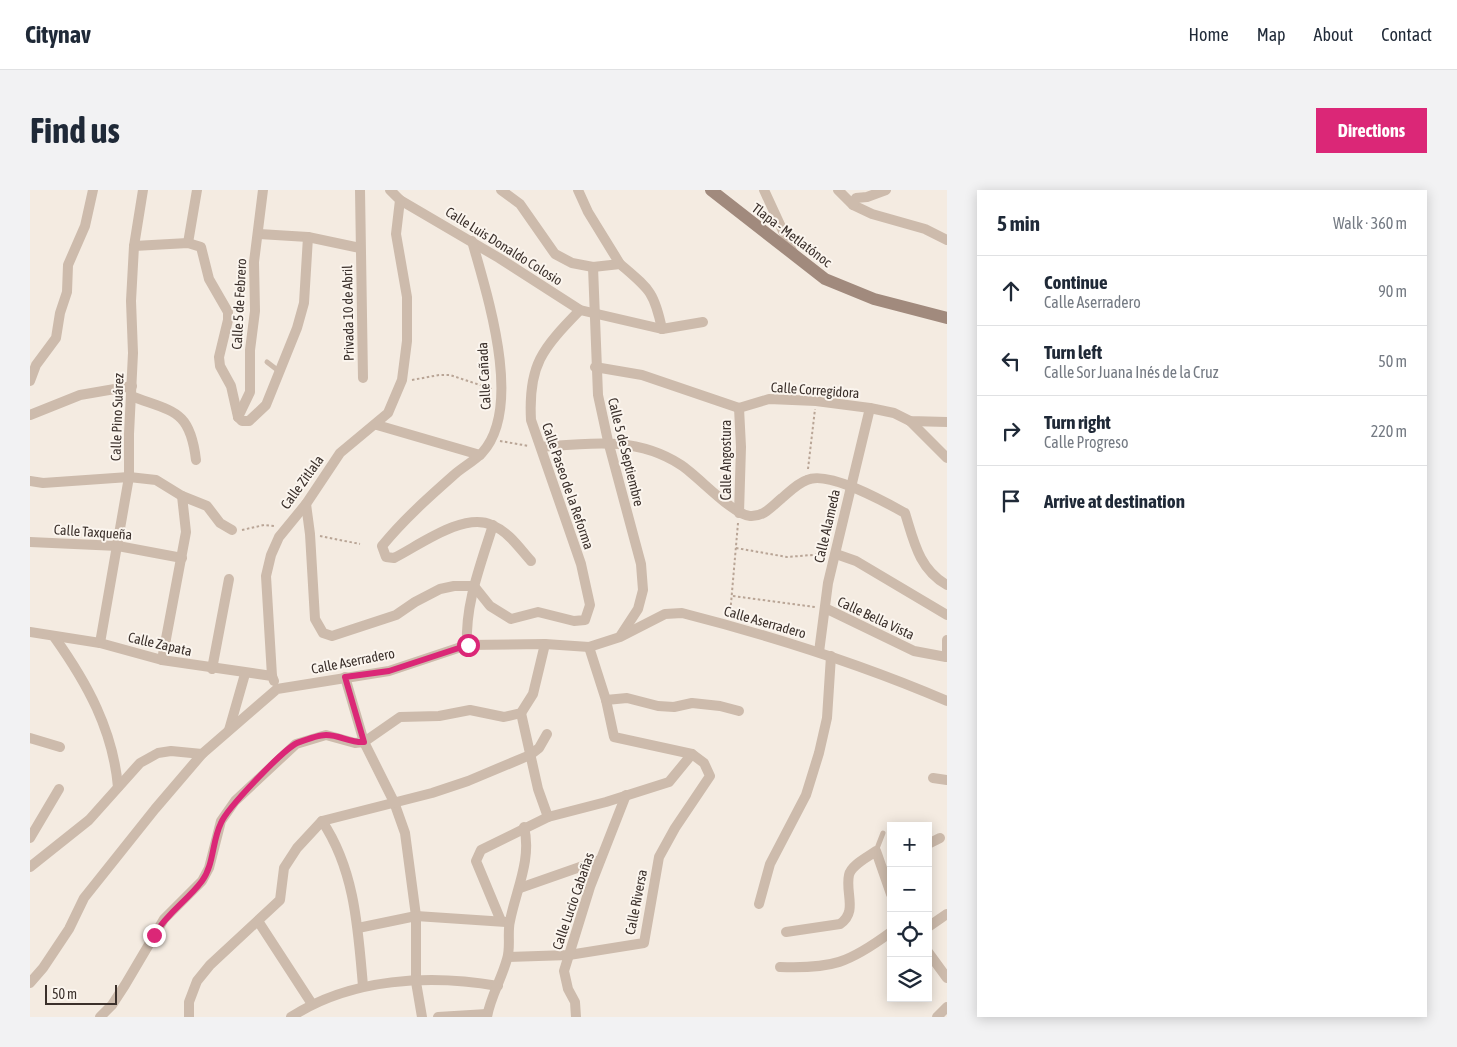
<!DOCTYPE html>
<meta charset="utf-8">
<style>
body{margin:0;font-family:"Asap Condensed",sans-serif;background:#f2f2f3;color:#1f2937}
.controls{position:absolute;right:15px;bottom:15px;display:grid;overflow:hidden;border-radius:0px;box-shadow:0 2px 12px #0003}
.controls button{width:45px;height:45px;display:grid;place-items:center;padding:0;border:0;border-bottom:1px solid #e0e1e3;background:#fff;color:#1f2937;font:25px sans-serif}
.scale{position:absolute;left:15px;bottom:12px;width:72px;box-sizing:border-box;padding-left:5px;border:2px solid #3b302b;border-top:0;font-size:14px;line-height:18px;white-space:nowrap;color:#3b302b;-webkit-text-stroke:4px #fbf5ee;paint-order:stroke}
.stop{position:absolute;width:15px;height:15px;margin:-11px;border:4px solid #db2777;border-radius:50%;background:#fff}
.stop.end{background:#db2777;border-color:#fff;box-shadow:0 1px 5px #0008}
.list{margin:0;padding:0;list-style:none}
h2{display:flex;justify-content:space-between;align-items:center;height:65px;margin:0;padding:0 20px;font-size:21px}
h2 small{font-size:16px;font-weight:400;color:#747a83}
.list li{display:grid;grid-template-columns:32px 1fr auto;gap:15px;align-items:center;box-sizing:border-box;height:70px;padding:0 20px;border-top:1px solid #e0e1e3}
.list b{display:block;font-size:19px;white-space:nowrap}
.list p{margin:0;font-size:16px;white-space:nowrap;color:#747a83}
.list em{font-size:16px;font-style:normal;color:#747a83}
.icon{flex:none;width:28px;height:28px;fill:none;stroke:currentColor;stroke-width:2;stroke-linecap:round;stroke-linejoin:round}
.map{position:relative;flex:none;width:917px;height:827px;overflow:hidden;border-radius:0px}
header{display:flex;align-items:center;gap:30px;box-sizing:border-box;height:70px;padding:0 25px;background:#fff;border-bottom:1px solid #e0e1e3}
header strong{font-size:24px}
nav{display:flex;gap:28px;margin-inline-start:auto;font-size:18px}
.intro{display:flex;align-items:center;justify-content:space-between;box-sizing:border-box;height:120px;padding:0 30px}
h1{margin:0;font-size:35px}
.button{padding:12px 22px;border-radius:0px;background:#db2777;color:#fff;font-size:18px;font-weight:700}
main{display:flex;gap:30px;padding:0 30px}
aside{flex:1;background:#fff;border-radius:0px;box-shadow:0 2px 12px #0003}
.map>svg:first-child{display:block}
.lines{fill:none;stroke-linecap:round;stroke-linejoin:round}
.path{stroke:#b9a596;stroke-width:2;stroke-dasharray:2.5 2.5;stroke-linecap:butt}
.lane{stroke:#cdbbac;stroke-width:5}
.street{stroke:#cdbbac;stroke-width:10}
.secondary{stroke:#a18a7d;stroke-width:12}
.route{stroke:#db2777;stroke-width:6}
.labels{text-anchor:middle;stroke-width:4;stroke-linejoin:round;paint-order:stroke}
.street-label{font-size:14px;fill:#3b302b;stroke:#fbf5ee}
</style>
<header>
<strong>Citynav</strong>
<nav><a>Home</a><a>Map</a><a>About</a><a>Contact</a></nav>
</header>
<div class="intro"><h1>Find us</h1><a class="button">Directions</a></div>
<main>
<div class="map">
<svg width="917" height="827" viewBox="0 0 917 827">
<rect width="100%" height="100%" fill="#f4ebe1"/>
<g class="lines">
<g class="path">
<path d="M382,190L409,185H420L462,199"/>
<path d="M470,251L499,256"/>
<path d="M778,279L785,219"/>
<path d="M212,340L234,335L244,336"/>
<path d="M290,346L330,354"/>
<path d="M706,358L757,367L795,364"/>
<path d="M703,406L785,417"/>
<path d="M700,425L708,333"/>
</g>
<g class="lane">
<path d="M237,172L250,182"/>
<path d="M846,661L853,643"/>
</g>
<g class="street">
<path d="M330,0L333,188"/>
<path d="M471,0L490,14L525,64L542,73L563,77L590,74C619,99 624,101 632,139L673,132"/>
<path d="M548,0L558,22L590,74"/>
<path d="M734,0L764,65"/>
<path d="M808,0L823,15L842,24L895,39L917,50"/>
<path d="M370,10L469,68L550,120L632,139"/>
<path d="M823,15L826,8L837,7L856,0"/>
<path d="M229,44L278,47L330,58"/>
<path d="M442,51C457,105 494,217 452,263C444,271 433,277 425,284C399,307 374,329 352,356L356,367L364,368C390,355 433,322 462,335C479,342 490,359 501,371"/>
<path d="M158,53L167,0"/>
<path d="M104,56L158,53L171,57L179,89L198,122V130L189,167L190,176L201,196L208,227"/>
<path d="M563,77L568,205L578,251L611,374L613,400L608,419L591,445"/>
<path d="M565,177L612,185L709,218L739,209L786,211L840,218L864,223L880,231L917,232"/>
<path d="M0,191L6,175L26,148L30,123L37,102L38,75L55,36L63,0"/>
<path d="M101,206C143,222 160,219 166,270"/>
<path d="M0,225L50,205L102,196"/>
<path d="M208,227L220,202V160L225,121L224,72L233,0"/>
<path d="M208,227L212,231H219L236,215L267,138L274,113L278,47"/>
<path d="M880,231L917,268"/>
<path d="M347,235L450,265"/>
<path d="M511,257C559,253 607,246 651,275C668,286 703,325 720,326C734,327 742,316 752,308C759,302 768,293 777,290C798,280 855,312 875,323C884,352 889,379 917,395"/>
<path d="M0,291L13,293L99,287L126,290L152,306L177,316L190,333L202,340"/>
<path d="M276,314L280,344L285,429L293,443L302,446L366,425L385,412L410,399L424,396H444L460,416L481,429L508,422L544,431L555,430L560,415L551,374L501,230C498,175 512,159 550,120"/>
<path d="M709,323L711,257L709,218"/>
<path d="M0,352L88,356L152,368"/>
<path d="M806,364L826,371L917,425"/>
<path d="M795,418L884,461L916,467"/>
<path d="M0,442L70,453L132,470L242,486L244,491"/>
<path d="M25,448C57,493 83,540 88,597"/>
<path d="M917,450V467"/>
<path d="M70,453L99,287V244L103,163L101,111L104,56L113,0"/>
<path d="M437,455C435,413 451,374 463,335"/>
<path d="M789,462L798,393L840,218"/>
<path d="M132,470L156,342L152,306"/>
<path d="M182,479L199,389"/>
<path d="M242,486L236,386L241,365L249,347L276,314L310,263L358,223L372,190L377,151V107L366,44L370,10L360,0"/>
<path d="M315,487L334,552L364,612L375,643L386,726V792L392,827"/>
<path d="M576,510L597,508L628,516L644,517L662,513L690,516L709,521"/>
<path d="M491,523L508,599L518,627"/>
<path d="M199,540L215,484"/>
<path d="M0,548L30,557"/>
<path d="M903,588L917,590"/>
<path d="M292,631C325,680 328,739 333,796"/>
<path d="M0,648L29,599"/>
<path d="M898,654L910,648"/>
<path d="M0,677L59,630L110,573L128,563L141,561L172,564"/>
<path d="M490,698L570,670"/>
<path d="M729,714L740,674L776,605L789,563L797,528L801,466"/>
<path d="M228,731L282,814"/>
<path d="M471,731L446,671L451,660L518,627L576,612L639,592L662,564"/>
<path d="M898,737L917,724"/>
<path d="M328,738L386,726L476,732"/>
<path d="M756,742L810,734C828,722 815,703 819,685C821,675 838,667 846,661L861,704"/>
<path d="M898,762L917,788"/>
<path d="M478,767L539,765L614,753L629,667L645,638L680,586L674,573L662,564L584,547L576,510L559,457"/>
<path d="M750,777C802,779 819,773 861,742"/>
<path d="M0,793L13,778L39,739L54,708L125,619L172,564L247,499L359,481L437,455L515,454L559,457L590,447L635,424L652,423C742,446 831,474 917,511"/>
<path d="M70,827L82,815L95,795L134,729L172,691L179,678L191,631L205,611L266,554L296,545L325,553L334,552L370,527L409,526L440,520L474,527L491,523L503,504L515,454"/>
<path d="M159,827V812L167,791L180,775L250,710L254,678L267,658L292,631L402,603L438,591L500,565L509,558L517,544"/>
<path d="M261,827C321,788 400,784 468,796"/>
<path d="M408,827L457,824"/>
<path d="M457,827C460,808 472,788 477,769C481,757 477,743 480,731C486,700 502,669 494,637"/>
<path d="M546,827L545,812L538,799L534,781L560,697L596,605"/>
<path d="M907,827L917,817"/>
</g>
<path class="secondary" d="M681,0L795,89L844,109L917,128"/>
</g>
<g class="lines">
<path class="route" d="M124,745C138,722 157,711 172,691C184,675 182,651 191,633C197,618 253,560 267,553C275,550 288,545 296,545C310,545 320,553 334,552L315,487L359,481L438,455"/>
</g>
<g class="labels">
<g class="street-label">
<text transform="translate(762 45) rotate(37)" y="5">Tlapa - Metlatónoc</text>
<text transform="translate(474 56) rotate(32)" y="5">Calle Luis Donaldo Colosio</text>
<text transform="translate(209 114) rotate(-87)" y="5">Calle 5 de Febrero</text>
<text transform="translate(318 123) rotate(-91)" y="5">Privada 10 de Abril</text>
<text transform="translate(454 186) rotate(-93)" y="5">Calle Cañada</text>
<text transform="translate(785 200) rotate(4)" y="5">Calle Corregidora</text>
<text transform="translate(87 227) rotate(-88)" y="5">Calle Pino Suárez</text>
<text transform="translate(596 262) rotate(76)" y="5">Calle 5 de Septiembre</text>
<text transform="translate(696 270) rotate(-90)" y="5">Calle Angostura</text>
<text transform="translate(272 292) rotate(-54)" y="5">Calle Zitlala</text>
<text transform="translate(538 296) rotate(71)" y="5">Calle Paseo de la Reforma</text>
<text transform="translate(797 336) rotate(-77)" y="5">Calle Alameda</text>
<text transform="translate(63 342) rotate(4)" y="5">Calle Taxqueña</text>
<text transform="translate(846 428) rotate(25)" y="5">Calle Bella Vista</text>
<text transform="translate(735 432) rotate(16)" y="5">Calle Aserradero</text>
<text transform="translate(130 454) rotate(13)" y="5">Calle Zapata</text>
<text transform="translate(323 471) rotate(-11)" y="5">Calle Aserradero</text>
<text transform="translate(543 711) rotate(-71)" y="5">Calle Lucio Cabañas</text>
<text transform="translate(606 712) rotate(-79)" y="5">Calle Riversa</text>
</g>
</g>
</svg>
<div class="controls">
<button>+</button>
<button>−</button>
<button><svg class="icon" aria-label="locate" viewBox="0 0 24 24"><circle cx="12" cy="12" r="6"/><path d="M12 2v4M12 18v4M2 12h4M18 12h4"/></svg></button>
<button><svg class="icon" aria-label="layers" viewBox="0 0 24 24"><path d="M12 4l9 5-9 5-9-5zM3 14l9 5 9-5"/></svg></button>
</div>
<div class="scale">50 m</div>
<div class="stop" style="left:438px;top:455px"></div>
<div class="stop end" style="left:124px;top:745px"></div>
</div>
<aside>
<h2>5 min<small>Walk · 360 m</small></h2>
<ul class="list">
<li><svg class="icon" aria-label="ahead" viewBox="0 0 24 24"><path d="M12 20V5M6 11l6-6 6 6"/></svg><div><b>Continue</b><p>Calle Aserradero</p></div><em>90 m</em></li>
<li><svg class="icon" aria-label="left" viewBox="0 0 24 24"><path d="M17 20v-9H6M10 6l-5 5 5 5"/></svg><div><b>Turn left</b><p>Calle Sor Juana Inés de la Cruz</p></div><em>50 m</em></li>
<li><svg class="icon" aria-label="right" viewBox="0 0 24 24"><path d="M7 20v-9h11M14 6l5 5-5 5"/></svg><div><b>Turn right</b><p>Calle Progreso</p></div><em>220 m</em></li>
<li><svg class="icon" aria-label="arrive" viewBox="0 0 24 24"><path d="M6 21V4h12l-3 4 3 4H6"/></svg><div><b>Arrive at destination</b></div></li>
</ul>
</aside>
</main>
